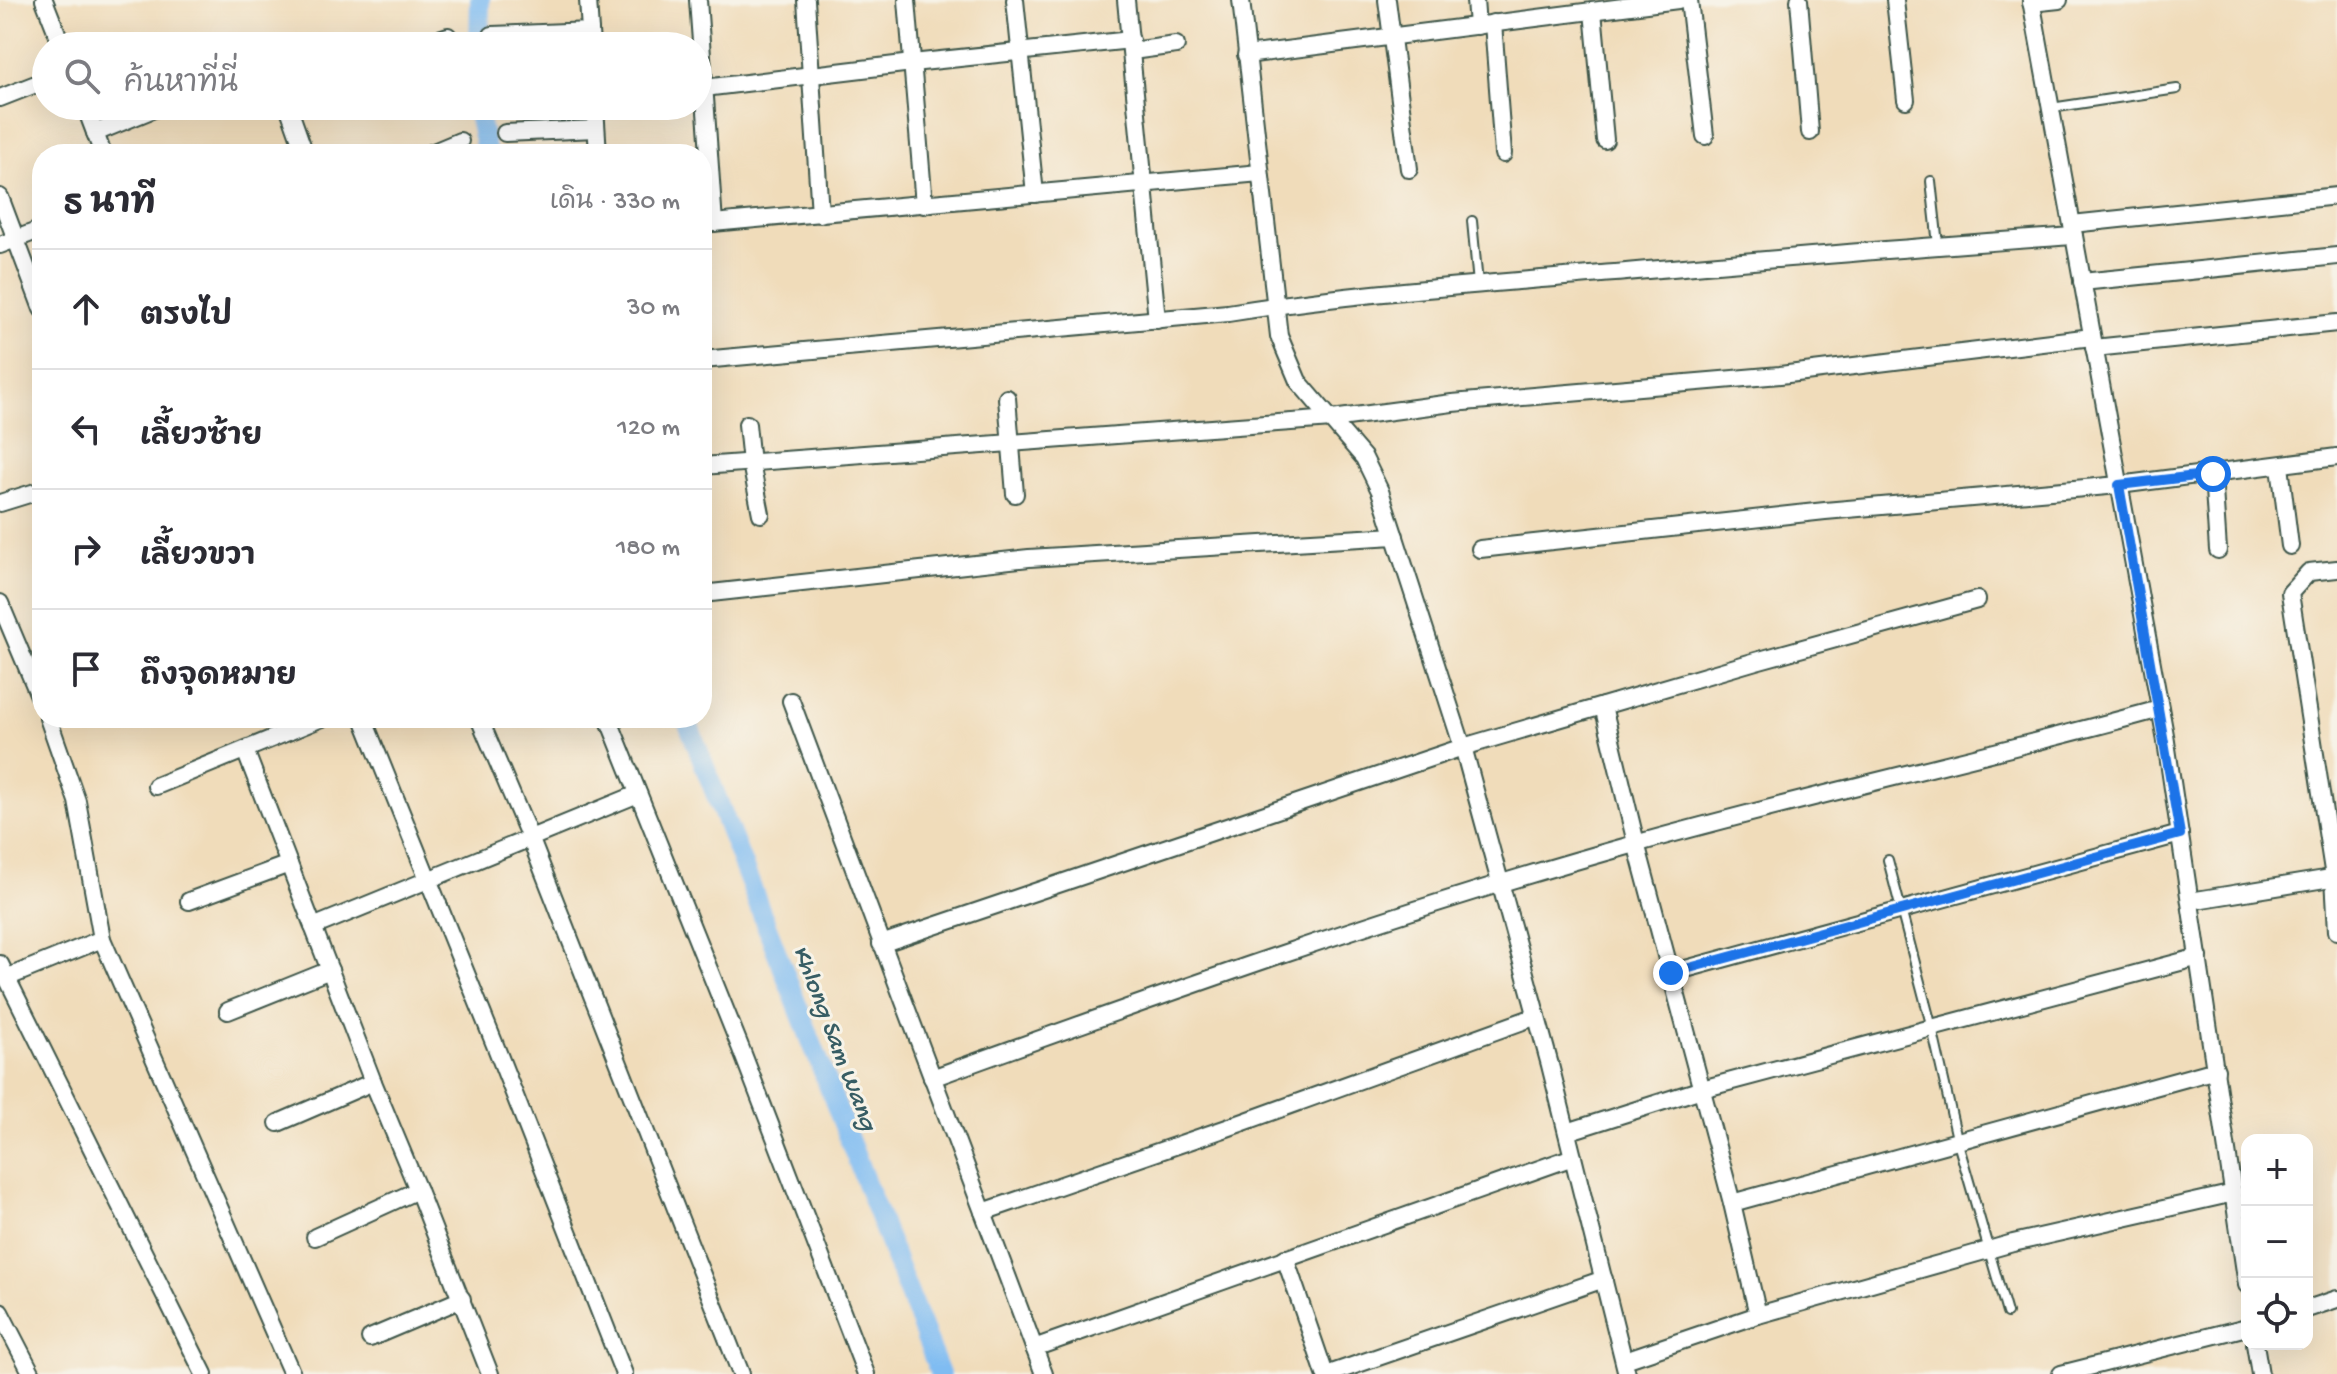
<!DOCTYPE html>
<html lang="th">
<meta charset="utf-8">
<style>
body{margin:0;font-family:"Gochi Hand","Playpen Sans Thai",sans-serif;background:#f2f2f3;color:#2b2b33}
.controls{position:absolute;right:24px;bottom:24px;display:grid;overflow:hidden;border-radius:16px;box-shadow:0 8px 32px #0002}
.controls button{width:72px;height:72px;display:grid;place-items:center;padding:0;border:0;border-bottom:2px solid #e1e1e2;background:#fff;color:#2b2b33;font:40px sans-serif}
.stop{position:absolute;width:24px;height:24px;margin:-18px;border:6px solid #1a73e8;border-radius:50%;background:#fff}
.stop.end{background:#1a73e8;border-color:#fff;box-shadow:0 2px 8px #0008}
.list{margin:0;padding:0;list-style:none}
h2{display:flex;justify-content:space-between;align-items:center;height:104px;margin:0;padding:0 32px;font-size:34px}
h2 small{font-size:26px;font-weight:400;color:#7c7c81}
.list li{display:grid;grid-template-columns:52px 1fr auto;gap:24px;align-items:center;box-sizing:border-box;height:120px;padding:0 32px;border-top:2px solid #e1e1e2}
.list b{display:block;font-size:30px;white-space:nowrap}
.list em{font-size:26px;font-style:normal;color:#7c7c81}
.icon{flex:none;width:44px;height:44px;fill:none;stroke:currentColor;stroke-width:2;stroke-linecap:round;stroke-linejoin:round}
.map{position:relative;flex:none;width:2337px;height:1374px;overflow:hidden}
.search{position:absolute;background:#fff;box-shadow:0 8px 32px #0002;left:32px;top:32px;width:680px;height:88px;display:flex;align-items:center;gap:20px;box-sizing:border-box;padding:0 28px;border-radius:44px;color:#7c7c81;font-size:30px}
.panel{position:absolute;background:#fff;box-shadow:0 8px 32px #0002;left:32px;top:144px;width:680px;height:584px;border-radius:32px}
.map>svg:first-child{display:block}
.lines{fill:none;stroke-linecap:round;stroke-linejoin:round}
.canal{stroke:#7fbcf2;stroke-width:20}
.lane-casing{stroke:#3e5548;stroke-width:12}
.street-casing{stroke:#3e5548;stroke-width:20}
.lane{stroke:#fff;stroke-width:8}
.street{stroke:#fff;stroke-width:16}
.route{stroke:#1a73e8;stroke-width:10}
.labels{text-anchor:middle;stroke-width:6;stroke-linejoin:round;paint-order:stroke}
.water-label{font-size:26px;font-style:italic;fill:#375d64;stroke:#f7f3e8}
</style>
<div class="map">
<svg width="2337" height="1374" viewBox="0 0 2337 1374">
<rect width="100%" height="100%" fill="#f7f3e8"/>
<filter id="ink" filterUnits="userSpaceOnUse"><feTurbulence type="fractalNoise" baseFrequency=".0125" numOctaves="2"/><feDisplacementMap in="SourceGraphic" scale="16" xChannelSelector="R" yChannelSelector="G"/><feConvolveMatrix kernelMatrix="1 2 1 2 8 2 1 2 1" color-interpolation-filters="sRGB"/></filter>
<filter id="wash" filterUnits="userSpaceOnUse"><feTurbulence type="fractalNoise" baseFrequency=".006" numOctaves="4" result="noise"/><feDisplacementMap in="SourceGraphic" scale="32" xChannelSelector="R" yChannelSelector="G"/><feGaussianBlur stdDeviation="1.8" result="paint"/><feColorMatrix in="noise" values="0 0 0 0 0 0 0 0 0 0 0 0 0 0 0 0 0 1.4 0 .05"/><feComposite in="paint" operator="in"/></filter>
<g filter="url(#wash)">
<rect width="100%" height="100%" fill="#f0dcba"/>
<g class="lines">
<g class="canal">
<path d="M479,46L480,0"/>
<path d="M479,106V119L487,154"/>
<path d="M686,718L940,1374"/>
</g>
</g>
</g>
<g filter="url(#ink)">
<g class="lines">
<g class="lane-casing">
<g id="lane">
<path d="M2051,108L2177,89"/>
<path d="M1931,181L1938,245"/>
<path d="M1472,221L1478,284"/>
<path d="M1888,860L1932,1028L1958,1143L2007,1313"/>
</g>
</g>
<g class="street-casing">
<g id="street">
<path d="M44,0L62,46"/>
<path d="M588,0L591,46"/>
<path d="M698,0L714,223"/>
<path d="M806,0L820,214"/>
<path d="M907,0L924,205"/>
<path d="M1015,0L1035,194"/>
<path d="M1126,0L1157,320"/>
<path d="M1241,0L1279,336L1298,381L1364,458L1380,491L1465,754L1550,1065L1627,1374"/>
<path d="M1387,0L1409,169"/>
<path d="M1475,0L1477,26"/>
<path d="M1689,0L1705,136"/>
<path d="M1799,0L1810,132"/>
<path d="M1895,0L1906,100"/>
<path d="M2031,0L2165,735L2247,1285"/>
<path d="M2031,3L2059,0"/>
<path d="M1593,11L1605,140"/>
<path d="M1493,23L1503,154"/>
<path d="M492,35L590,31"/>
<path d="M418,46L448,36"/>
<path d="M1132,51L1176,45"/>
<path d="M1246,55L1678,0"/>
<path d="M704,88L912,63L1131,40"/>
<path d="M0,98L46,80"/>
<path d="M85,106L103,154"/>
<path d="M288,106L305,154"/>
<path d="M595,106L598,154"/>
<path d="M95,133L161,106"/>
<path d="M505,133L596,129"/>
<path d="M429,154L460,141"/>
<path d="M0,197L42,309"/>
<path d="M702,224L1260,173"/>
<path d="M2072,224L2337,196"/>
<path d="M0,245L42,229"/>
<path d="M2082,282L2337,256"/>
<path d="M2094,348L2337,323"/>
<path d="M702,360L1228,313C1344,294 1461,286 1578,276C1743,262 1908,247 2074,236"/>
<path d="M1007,398L1015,494"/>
<path d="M747,424L751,463L761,514"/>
<path d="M702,466L1332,419L1452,403L1780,375L2092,337"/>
<path d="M2280,466L2290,546"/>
<path d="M2213,474L2218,550"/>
<path d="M0,503L42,490"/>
<path d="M1480,549L1825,511L2119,485L2337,457"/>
<path d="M2337,569L2309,572L2290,593L2334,877L2337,931"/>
<path d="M702,594L1029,558L1395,536"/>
<path d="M0,603L42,703"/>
<path d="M791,701L1044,1374"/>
<path d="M1603,706L1636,843L1732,1203L1758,1315"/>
<path d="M48,718L77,801L102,939L292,1374"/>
<path d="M363,718L495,1045L624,1374"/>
<path d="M479,718L531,840L741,1374"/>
<path d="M608,718L741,1049L866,1374"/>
<path d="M245,750L373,1082L418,1190L490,1374"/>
<path d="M156,786L322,718"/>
<path d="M189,901L289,864"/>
<path d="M2190,901L2337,877"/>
<path d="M313,927L638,794"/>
<path d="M881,944L1463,747L1756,661L1977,600"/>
<path d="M0,964L204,1374"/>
<path d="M1671,973L2180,834"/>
<path d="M6,978L102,939"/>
<path d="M228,1011L330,970"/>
<path d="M932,1078C1164,994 1397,910 1635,844C1809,795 1986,757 2160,709"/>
<path d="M278,1123L373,1082"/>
<path d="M1567,1132L1702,1089L2199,957"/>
<path d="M1732,1203L2216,1070"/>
<path d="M983,1212L1227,1128L1537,1016"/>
<path d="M315,1237L418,1190"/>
<path d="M1285,1258L1325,1374"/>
<path d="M2307,1309L2337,1299"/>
<path d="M0,1312L32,1374"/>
<path d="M370,1338L462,1299"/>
<path d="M2255,1344L2260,1374"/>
<path d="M1034,1348L1573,1157"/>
<path d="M1625,1360L1758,1315L2013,1243L2234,1193"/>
<path d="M1329,1374L1604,1279"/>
<path d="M2061,1374L2247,1327"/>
</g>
</g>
<use href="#lane" class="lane"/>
<use href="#street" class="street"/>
</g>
</g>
<g class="lines" filter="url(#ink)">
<path class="route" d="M1671,973L2180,834L2119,485L2213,474"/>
</g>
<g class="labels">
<g class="water-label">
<text transform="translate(837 1037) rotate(69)" y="9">Khlong Sam Wang</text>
</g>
</g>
</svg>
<div class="controls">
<button>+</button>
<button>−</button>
<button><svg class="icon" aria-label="locate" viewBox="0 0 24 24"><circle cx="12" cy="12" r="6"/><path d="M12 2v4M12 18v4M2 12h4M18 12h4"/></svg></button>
</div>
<div class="stop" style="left:2213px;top:474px"></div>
<div class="stop end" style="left:1671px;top:973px"></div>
<div class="search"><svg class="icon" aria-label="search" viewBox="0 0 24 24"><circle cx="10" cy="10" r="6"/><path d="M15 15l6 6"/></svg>ค้นหาที่นี่</div>
<section class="panel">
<h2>5 นาที<small>เดิน · 330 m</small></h2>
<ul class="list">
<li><svg class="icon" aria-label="ahead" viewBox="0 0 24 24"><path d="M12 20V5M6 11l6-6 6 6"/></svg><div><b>ตรงไป</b></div><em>30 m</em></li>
<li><svg class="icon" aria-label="left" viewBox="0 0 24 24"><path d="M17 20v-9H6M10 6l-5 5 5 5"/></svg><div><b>เลี้ยวซ้าย</b></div><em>120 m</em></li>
<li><svg class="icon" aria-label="right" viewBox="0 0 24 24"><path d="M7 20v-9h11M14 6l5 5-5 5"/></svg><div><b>เลี้ยวขวา</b></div><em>180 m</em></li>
<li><svg class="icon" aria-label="arrive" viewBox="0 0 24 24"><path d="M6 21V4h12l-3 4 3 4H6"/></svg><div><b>ถึงจุดหมาย</b></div></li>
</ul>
</section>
</div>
